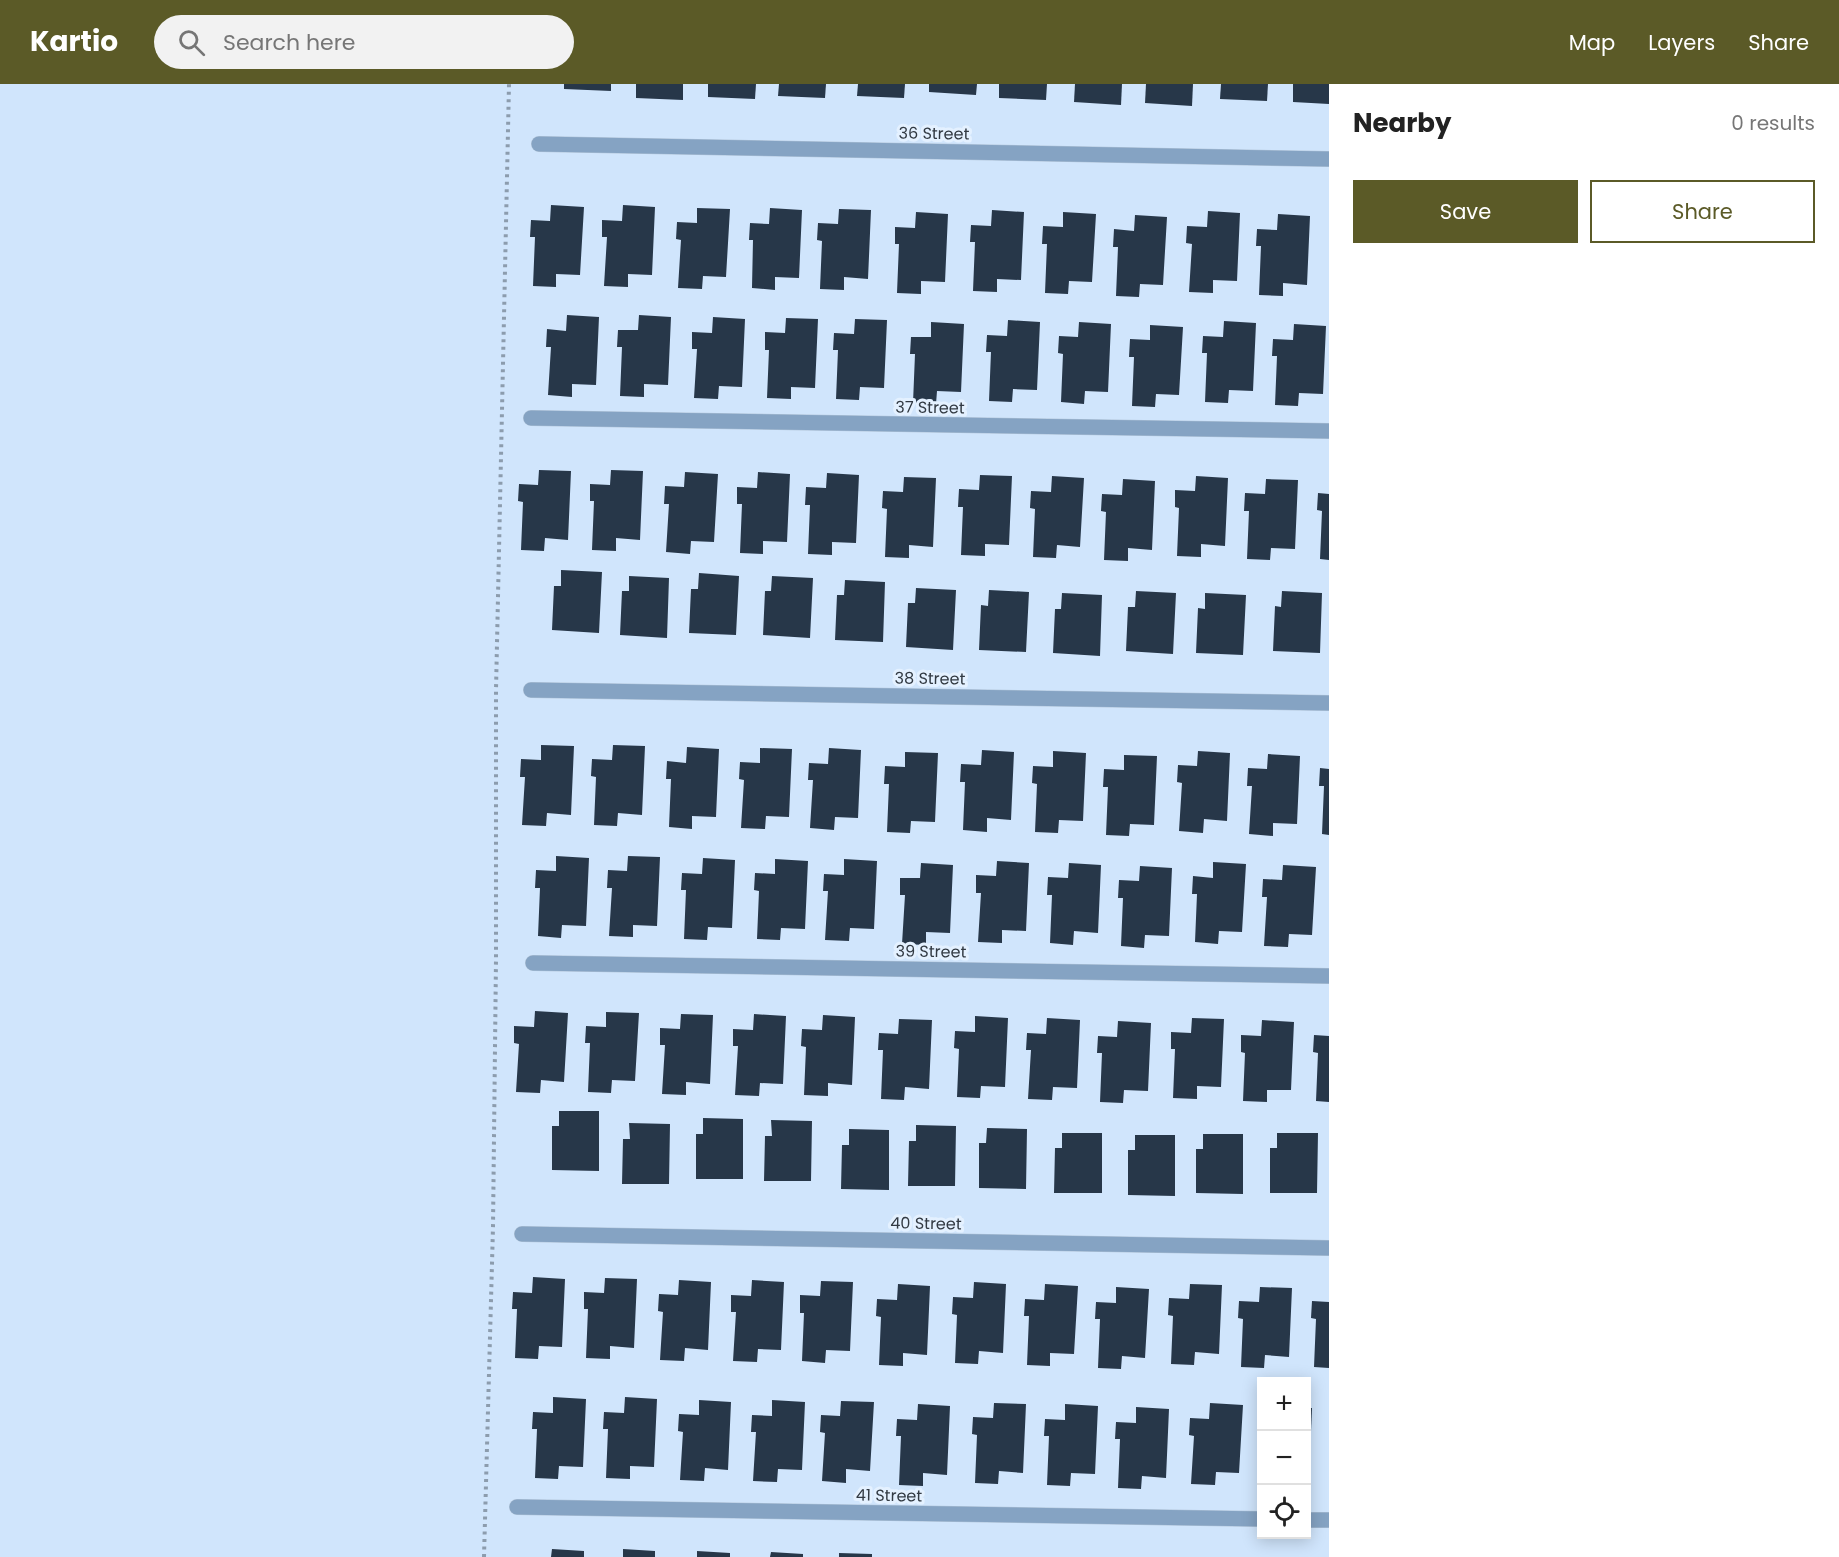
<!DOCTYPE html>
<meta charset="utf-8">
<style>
body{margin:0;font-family:Poppins,sans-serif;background:#f2f2f2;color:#222}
.controls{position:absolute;right:18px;bottom:18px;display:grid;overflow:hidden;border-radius:0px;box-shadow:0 3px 15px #0003}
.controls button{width:54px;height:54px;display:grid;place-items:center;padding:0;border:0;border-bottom:2px solid #e0e0e0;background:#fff;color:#222;font:30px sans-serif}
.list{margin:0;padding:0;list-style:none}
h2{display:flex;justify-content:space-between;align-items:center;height:78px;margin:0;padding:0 24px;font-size:26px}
h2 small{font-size:20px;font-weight:400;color:#767676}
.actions{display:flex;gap:12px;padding:18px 24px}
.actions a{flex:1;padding:14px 0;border:2px solid #5b5a27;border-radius:0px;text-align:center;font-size:21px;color:#5b5a27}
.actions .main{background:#5b5a27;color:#fff}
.icon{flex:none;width:33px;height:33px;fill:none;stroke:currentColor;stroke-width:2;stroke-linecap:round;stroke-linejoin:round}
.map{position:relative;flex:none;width:1329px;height:1473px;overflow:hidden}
header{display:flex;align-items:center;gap:36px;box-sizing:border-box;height:84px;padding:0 30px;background:#5b5a27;color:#fff}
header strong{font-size:28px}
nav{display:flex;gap:33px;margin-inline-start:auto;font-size:21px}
.search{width:420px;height:54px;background:#f2f2f2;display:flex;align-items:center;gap:15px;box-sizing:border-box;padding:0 21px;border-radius:33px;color:#767676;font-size:22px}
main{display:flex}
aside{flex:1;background:#fff}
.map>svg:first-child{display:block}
.building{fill:#273749}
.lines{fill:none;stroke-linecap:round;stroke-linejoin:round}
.street-casing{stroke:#b0c3d7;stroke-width:16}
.path{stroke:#8c9cad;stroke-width:4;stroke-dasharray:3 4.5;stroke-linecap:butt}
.street{stroke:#85a3c3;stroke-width:15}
.labels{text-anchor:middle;stroke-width:6;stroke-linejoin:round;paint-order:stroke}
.street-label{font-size:16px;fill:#323a43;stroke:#e4f1ff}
</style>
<header>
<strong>Kartio</strong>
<div class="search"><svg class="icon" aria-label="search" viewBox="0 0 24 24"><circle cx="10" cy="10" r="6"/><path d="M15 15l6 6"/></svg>Search here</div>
<nav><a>Map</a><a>Layers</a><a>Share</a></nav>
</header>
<main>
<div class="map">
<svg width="1329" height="1473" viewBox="0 0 1329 1473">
<rect width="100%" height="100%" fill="#d0e5fc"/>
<g class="building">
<path d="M564,0H611V7L564,5Z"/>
<path d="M636,0H683V16L636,14Z"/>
<path d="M708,0H756L755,15L708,13Z"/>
<path d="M779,0H826L825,14L778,12Z"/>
<path d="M858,0H905L904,14L857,12Z"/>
<path d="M929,0H977L976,11L929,8Z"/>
<path d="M999,0H1047L1046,16L999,14Z"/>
<path d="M1075,0H1122L1121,21L1074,18Z"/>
<path d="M1146,0H1193L1192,22L1145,19Z"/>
<path d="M1221,0H1268L1267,17L1220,15Z"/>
<path d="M1293,0H1329V20L1293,18Z"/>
<path d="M551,121L584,123L580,191L556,190V203L533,202L535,153H530L531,136L550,137Z"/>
<path d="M623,121L655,123L652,191L628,190V203L604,202L607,153H602V136L622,137Z"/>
<path d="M697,124L730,125L726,193L703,192L702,205L678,204L681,156L676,155L677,138L697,139Z"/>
<path d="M770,124L802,126L799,194L775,193V206L752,204L753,156H749L750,139L769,140Z"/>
<path d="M839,125L871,126L868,195L844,193V206L820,205L822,157L817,156L818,139L838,140Z"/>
<path d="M992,126L1024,128L1021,196L997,195V208L973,207L975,158H970L971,141L991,142Z"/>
<path d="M1208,127L1240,129L1237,197L1213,196V209L1189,208L1192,160L1186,159L1187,142L1207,143Z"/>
<path d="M916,128L948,130L945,198L921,197V210L897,209L899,160H895V143L915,144Z"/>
<path d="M1063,128L1096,130L1092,198L1069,197L1068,210L1045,209L1047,160H1042L1043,142L1063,143Z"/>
<path d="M1278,130L1310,132L1307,201L1283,199V212L1259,211L1261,162H1256L1257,145L1277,146Z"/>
<path d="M1135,131L1167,133L1163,201L1140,200L1139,213L1116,212L1118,163H1113L1114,145L1134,147Z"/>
<path d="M567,231L599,233L596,301L572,300V313L548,311L551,263H546L547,245L566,247Z"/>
<path d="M639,231L671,233L668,301L644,300V313L620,312L622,263H617L618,246H638Z"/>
<path d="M713,233L745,235L742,303L719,302L718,315L694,314L697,265H692V248L712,249Z"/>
<path d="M786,234L818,235L815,304L791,303V315L767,314L769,266H765V248L785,249Z"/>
<path d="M855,235L887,236L884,304L860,303L859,316L836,315L838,266H833L834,249L854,250Z"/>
<path d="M1008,236L1040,238L1037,306L1013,305L1012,318L989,317L991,268H986L987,251L1007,252Z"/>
<path d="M1224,237L1256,239L1253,307L1229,306L1228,319L1205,318L1207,269H1202L1203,252L1223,253Z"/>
<path d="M931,238L964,240L961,308L937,307L936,320L913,319L915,270H910L911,253H931Z"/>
<path d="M1079,238L1111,240L1108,308L1085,307L1084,320L1061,318L1063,270L1058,269L1059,252L1078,253Z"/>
<path d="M1294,240L1326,242L1323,310L1299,309L1298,322L1275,321L1277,272H1272L1273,255L1293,256Z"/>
<path d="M1150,241L1183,243L1179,311L1156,310L1155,323L1132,322L1134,273H1129L1130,255L1150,256Z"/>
<path d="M539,386L571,387L568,456L545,454L544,467L521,466L523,418L518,417L519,400L538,401Z"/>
<path d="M611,386L643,387L640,456L616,454V467L592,466L594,417H590V400L610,401Z"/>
<path d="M685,388L718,390L714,458L691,457L690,470L666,468L669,420H664L665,402L684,403Z"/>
<path d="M758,388L790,390L787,458L763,457V470L740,469L742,420H737V403L757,404Z"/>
<path d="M827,389L859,391L856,459L832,458V471L808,470L810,421H805L806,403L826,404Z"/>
<path d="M980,391L1012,392L1009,461L985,460V472L961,471L963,423H958L959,405L979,406Z"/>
<path d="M1052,392L1084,394L1080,463L1057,461L1056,474L1033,473L1035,425L1030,424L1031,407L1051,408Z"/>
<path d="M1196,392L1228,394L1225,462L1201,460V473L1177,472L1179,424L1175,423V406L1195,407Z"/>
<path d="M904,393L936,394L933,463L909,461V474L885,473L887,425L882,424L883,407L903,408Z"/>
<path d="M1123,395L1155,397L1152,466L1128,464V477L1104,476L1106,428L1101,427L1102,410L1122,411Z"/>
<path d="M1266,395L1298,396L1295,465L1271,464L1270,476L1247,475L1249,427H1244L1245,409L1265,410Z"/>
<path d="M1318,409L1329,410V476L1320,475L1322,427L1317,426Z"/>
<path d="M561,486L602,488L599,549L552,546L554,502H561Z"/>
<path d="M699,489L739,492L736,551L689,549L691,505H698Z"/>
<path d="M629,492L669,494L667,554L620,551L622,507H629Z"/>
<path d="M772,492L813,494L810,554L763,551L765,507H771Z"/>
<path d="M845,496L885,498L883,558L835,556L837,511H844Z"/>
<path d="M916,504L956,506L953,566L906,563L908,519H915Z"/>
<path d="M989,506L1029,508L1026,568L979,566L981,521L988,522Z"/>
<path d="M1136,507L1176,509L1173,570L1126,567L1128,523H1135Z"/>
<path d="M1282,507L1322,509L1320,569L1273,567L1275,522L1281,523Z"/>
<path d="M1062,509L1102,511L1100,572L1053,569L1055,525H1061Z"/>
<path d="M1205,509L1246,511L1243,571L1196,569L1198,524L1205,525Z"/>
<path d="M541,661L574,662L571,731L547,729L546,742L522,741L525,693H520L521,675L541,676Z"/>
<path d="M613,661L645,662L642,731L618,729L617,742L594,741L596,693L591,692L592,675L612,676Z"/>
<path d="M687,663L719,665L716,733L692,732V745L669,743L671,695H666L667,677L686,679Z"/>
<path d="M760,664L792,665L789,733L766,732L765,745L741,744L744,696L739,695L740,678L760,679Z"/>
<path d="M829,664L861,666L858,734L835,733L834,746L810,744L813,696H808L809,679L828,680Z"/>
<path d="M982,666L1014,668L1011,736L987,734V748L963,746L965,698H960L961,680L981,681Z"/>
<path d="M1053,667L1086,669L1083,737L1059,736L1058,749L1035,748L1037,700L1032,699L1033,682L1053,683Z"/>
<path d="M1198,667L1230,669L1227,737L1204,735L1203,749L1179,747L1182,699L1177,698L1178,681L1197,682Z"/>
<path d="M905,668L938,669L935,738L911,737L910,749L887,748L889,700H884L885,682L905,683Z"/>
<path d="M1268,670L1300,672L1297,740L1273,739V752L1249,750L1252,702H1247L1248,684L1267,685Z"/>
<path d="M1124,671L1157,672L1154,741L1130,740L1129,752L1106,751L1108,703H1103L1104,685L1124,686Z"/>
<path d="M1320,684L1329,685V751L1322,750L1324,702H1319Z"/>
<path d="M556,772L589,774L586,842L562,841L561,854L538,852L540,804H535L536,786L556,787Z"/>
<path d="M628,772L660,773L657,842L633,841V853L609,852L612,804H607L608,786L627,787Z"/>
<path d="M703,774L735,776L732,844L708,843L707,856L684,855L686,806H681L682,789L702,790Z"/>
<path d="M775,775L808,777L805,845L781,844L780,856L757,855L759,807L754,806L755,789L775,790Z"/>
<path d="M844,775L877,777L874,845L850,844L849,857L825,856L828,807H823L824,790L844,791Z"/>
<path d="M997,777L1029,779L1026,847L1002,846V859L978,858L981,809H976V791L996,792Z"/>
<path d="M1213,778L1246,780L1242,848L1219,847L1218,860L1195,858L1197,810H1192L1193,792L1213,794Z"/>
<path d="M921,779L953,781L950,849L926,848V861L902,860L905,811H900V794H920Z"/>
<path d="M1069,779L1101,781L1098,849L1074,847L1073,861L1050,859L1052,811H1047L1048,793L1068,794Z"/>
<path d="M1283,781L1316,783L1312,851L1289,850L1288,863L1264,862L1267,813H1262L1263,795L1282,796Z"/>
<path d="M1140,782L1172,784L1169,852L1145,851L1144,864L1121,862L1123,814H1118L1119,796L1139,797Z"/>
<path d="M535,927L568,929L564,998L541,996L540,1009L516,1008L519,960L514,959V942L534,943Z"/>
<path d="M606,928L639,929L635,997L612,996L611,1009L588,1008L590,959H585L586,942L606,943Z"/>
<path d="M681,930L713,931L710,1000L686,998V1011L662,1010L665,961H660V944L680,945Z"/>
<path d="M754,930L786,932L783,1000L760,999L759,1012L735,1011L738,962H733V945L753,946Z"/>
<path d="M823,931L855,933L852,1001L828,999V1012L804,1011L806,963L801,962L802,945L822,946Z"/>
<path d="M975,932L1008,934L1005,1003L981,1002L980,1014L957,1013L959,965L954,964L955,947L975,948Z"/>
<path d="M1047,934L1080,936L1077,1004L1053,1003L1052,1016L1028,1015L1031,966H1026L1027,949L1046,950Z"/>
<path d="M1192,934L1224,935L1221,1003L1197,1002V1015L1173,1014L1175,965H1171V948L1191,949Z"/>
<path d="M899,935L932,936L929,1005L905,1003L904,1016L881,1015L883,966H878L879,949L898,950Z"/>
<path d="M1262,936L1294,938L1291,1006H1267V1018L1243,1017L1245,969L1241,968V951L1261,952Z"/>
<path d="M1118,937L1151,939L1148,1007L1124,1006L1123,1019L1100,1018L1102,969H1097L1098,952L1117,953Z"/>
<path d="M1314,951L1329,952V1018L1316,1017L1318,969L1313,968Z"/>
<path d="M559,1027H599V1087L552,1086V1042H559Z"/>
<path d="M703,1034L743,1035V1095H696V1050H703Z"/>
<path d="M771,1036L812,1037L811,1097H764L765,1052H772Z"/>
<path d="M629,1039L670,1040L669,1100H622L623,1055H630Z"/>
<path d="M916,1041L956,1042L955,1102H908L909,1057H916Z"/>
<path d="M987,1044L1027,1045L1026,1105L979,1104V1059H986Z"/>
<path d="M849,1045L889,1046V1106L841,1105L842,1061H849Z"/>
<path d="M1062,1049H1102V1109H1054L1055,1064H1062Z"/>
<path d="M1277,1049H1318L1317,1109H1270V1064H1277Z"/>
<path d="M1203,1050H1243V1110L1196,1109V1065H1203Z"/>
<path d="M1135,1051H1175V1112L1128,1111V1066H1135Z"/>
<path d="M533,1193L565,1195L562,1263L539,1262L538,1275L515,1274L517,1225H512L513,1208L532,1209Z"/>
<path d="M605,1194L637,1195L634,1264L610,1262V1275L586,1274L588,1225H584V1208L604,1209Z"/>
<path d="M679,1196L711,1198L708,1266L685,1264L684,1277L660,1276L663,1228L658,1227L659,1210L678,1211Z"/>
<path d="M752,1196L784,1198L781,1266L758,1265L757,1278L733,1277L736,1228H731V1211L751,1212Z"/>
<path d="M821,1197L853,1198L850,1267L826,1266L825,1279L802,1277L804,1229H800V1211L820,1212Z"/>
<path d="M974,1198L1006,1200L1003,1269L979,1267L978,1280L955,1279L957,1231L952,1230L953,1213L973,1214Z"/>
<path d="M898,1200L930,1202L927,1271L903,1269V1282L879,1281L881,1233L876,1232L877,1215L897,1216Z"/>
<path d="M1045,1200L1078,1202L1074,1270L1050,1269V1282L1027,1281L1029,1232H1024L1025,1215L1044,1216Z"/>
<path d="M1190,1200L1222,1201L1219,1270L1195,1268L1194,1281L1171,1280L1173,1232L1168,1231L1169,1214L1189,1215Z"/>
<path d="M1116,1203L1149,1205L1145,1274L1122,1272L1121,1285L1098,1284L1100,1235H1095L1096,1218L1116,1219Z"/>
<path d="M1260,1203L1292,1204L1289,1273L1265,1271L1264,1284L1241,1283L1243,1235L1238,1234L1239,1217L1259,1218Z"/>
<path d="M1312,1217L1329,1218V1284L1314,1283L1316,1235L1311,1234Z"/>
<path d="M553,1313L586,1315L583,1383L559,1382L558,1395L535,1394L537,1345H532L533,1328L553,1329Z"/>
<path d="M625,1313L657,1315L654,1383L630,1382V1395L606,1394L608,1345H603L604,1328L624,1329Z"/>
<path d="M699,1316L731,1318L728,1386L705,1384L704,1397L680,1396L683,1348L678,1347L679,1330L699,1331Z"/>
<path d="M772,1316L805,1318L802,1386L778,1385L777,1398L753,1397L756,1348H751L752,1331L772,1332Z"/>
<path d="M841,1317L874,1318L870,1387L846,1385V1399L822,1397L825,1349L820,1348L821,1331L840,1332Z"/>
<path d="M994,1319L1026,1320L1023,1389L999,1387L998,1400L975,1399L977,1351L972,1350L973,1333L993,1334Z"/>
<path d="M1210,1319L1243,1321L1239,1389L1216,1388L1215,1401L1191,1400L1194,1352L1189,1351L1190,1334L1209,1335Z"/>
<path d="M918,1320L950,1322L947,1391L923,1389V1402L899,1401L901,1352H896L897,1335L917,1336Z"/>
<path d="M1065,1320L1098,1322L1095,1390L1071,1389L1070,1402L1047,1401L1049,1352H1044L1045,1335L1065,1336Z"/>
<path d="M1136,1323L1169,1325L1166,1394L1142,1392L1141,1405L1118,1404L1120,1355H1115L1116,1338L1136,1339Z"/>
<path d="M1306,1324H1312L1309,1393L1306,1392Z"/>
<path d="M1260,1334H1262V1354H1259Z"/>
<path d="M552,1465L584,1467V1473H551Z"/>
<path d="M623,1465L655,1467V1473H623Z"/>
<path d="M697,1467L730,1469V1473H697Z"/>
<path d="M771,1468L803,1470V1473H770Z"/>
<path d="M839,1469L872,1470V1473H839Z"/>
</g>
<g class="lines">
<g class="street-casing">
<g id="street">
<path d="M539,60L1329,75"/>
<path d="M531,334L1329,347"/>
<path d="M531,606L1329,619"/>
<path d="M533,879L1329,892"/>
<path d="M522,1150L1329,1164"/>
<path d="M517,1423L1262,1435"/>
<path d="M1306,1436H1329"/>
</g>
</g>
<path class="path" d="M484,1473L493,1143L496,875V606L509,0"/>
<use href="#street" class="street"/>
</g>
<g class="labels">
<g class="street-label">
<text transform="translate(934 49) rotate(1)" y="6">36 Street</text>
<text transform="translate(930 323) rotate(1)" y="6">37 Street</text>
<text transform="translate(930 594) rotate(1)" y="6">38 Street</text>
<text transform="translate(931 867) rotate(1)" y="6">39 Street</text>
<text transform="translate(926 1139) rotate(1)" y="6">40 Street</text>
<text transform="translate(889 1411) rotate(1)" y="6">41 Street</text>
</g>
</g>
</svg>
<div class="controls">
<button>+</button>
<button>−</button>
<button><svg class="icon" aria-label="locate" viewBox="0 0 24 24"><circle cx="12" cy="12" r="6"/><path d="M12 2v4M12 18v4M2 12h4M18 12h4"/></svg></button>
</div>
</div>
<aside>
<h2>Nearby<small>0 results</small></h2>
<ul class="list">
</ul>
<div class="actions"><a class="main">Save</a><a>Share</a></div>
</aside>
</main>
